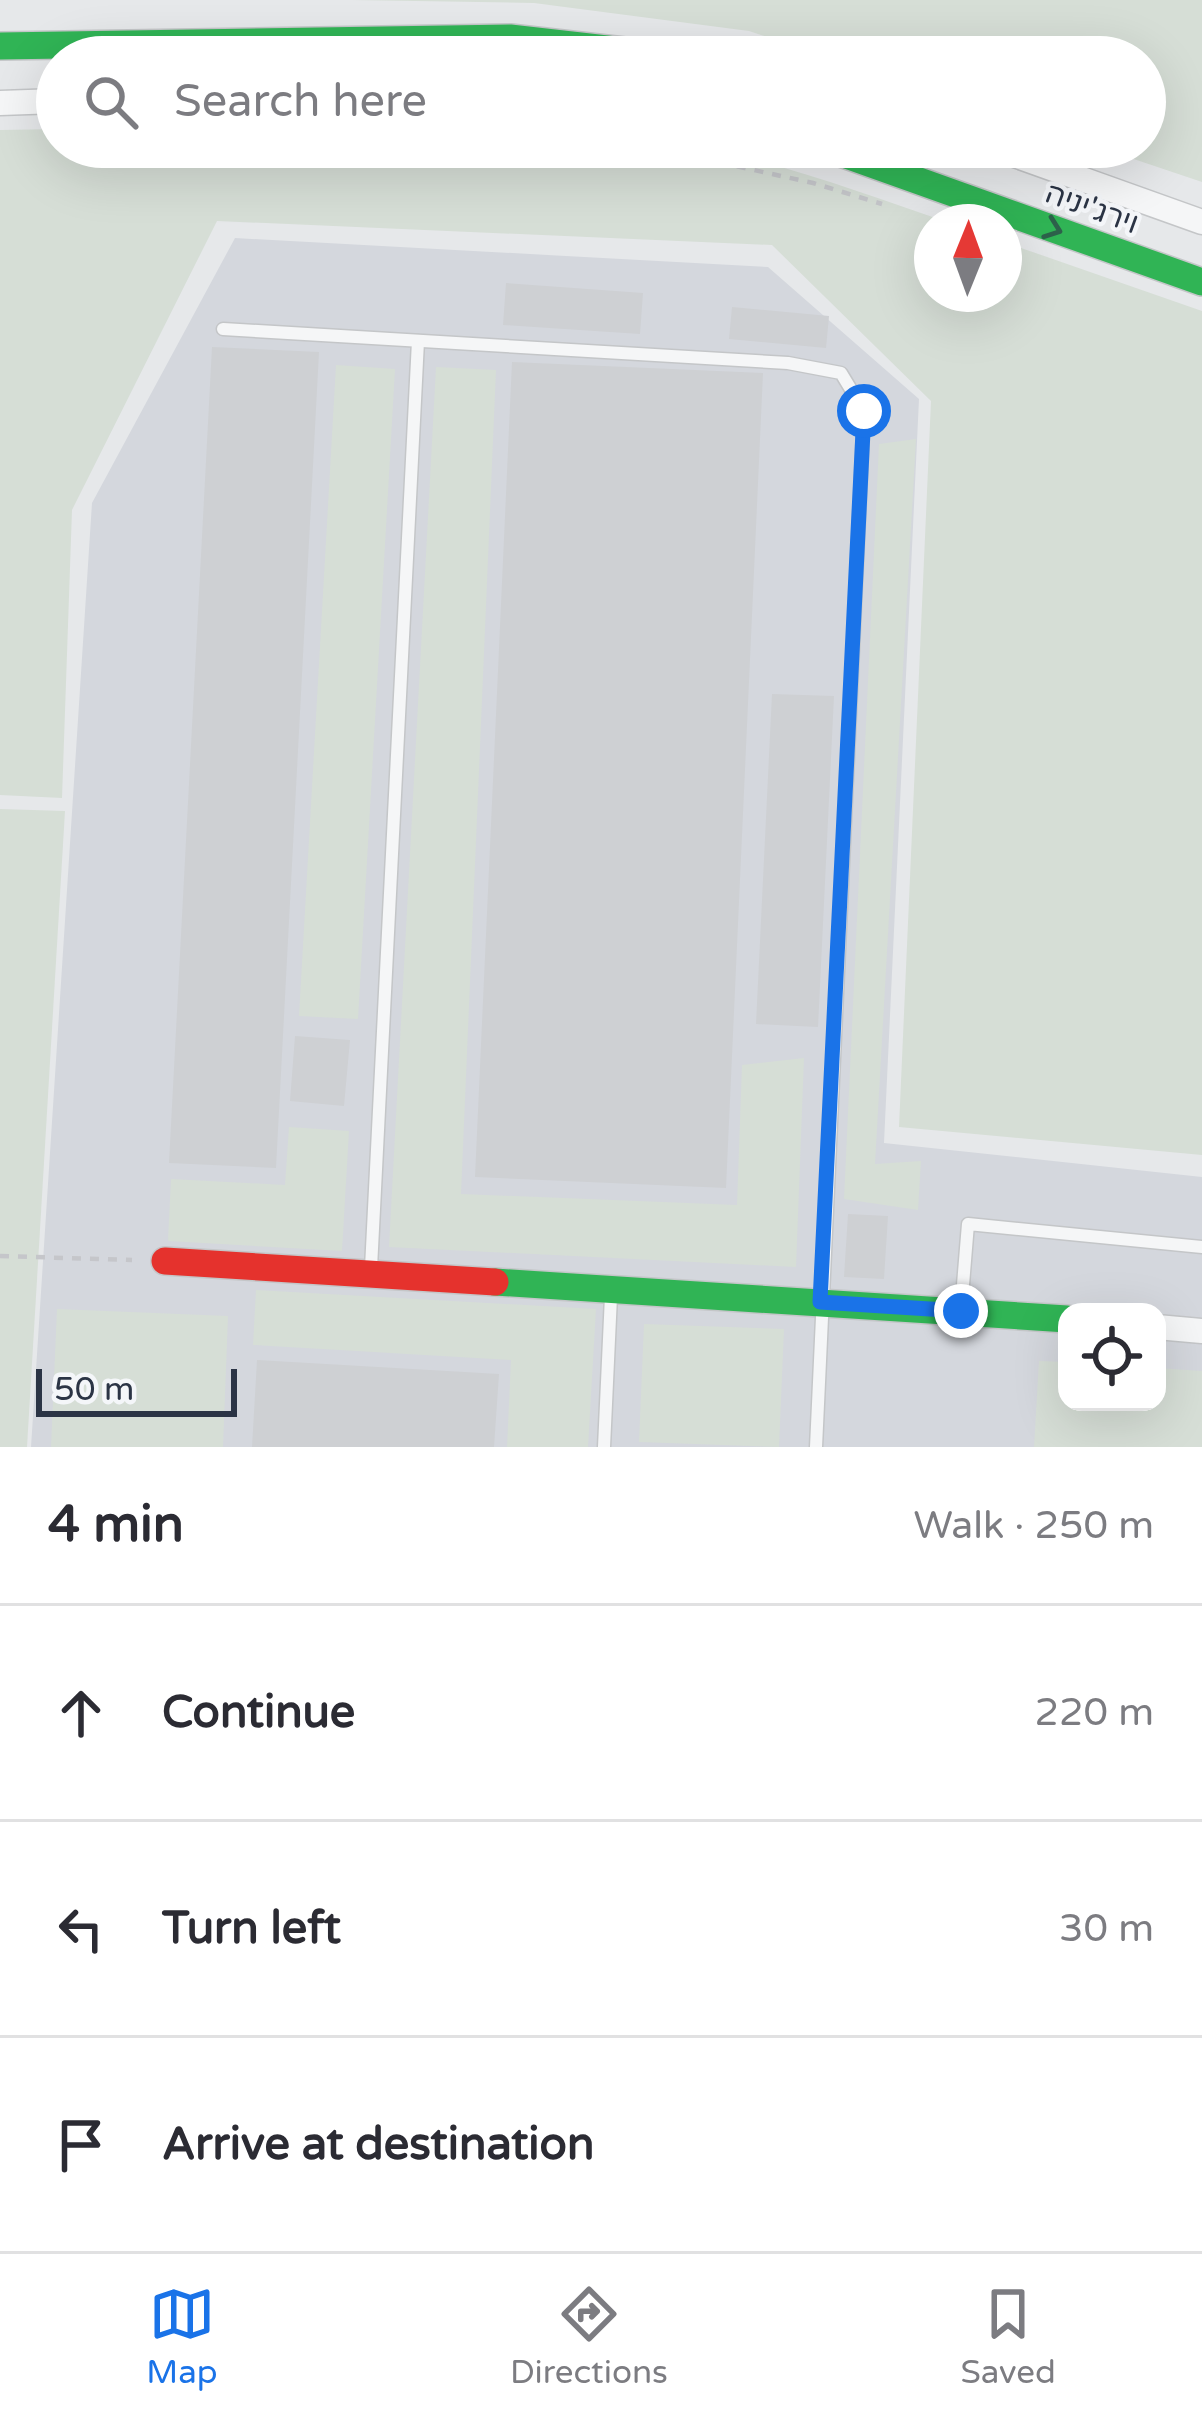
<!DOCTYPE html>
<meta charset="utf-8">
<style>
body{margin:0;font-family:"Varela Round",Heebo,sans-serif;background:#f2f2f3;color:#2b2b33}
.controls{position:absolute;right:36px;bottom:36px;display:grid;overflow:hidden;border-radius:24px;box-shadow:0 12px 48px #0002}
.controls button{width:108px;height:108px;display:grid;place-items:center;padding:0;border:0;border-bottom:3px solid #e1e1e2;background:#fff;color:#2b2b33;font:60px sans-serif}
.compass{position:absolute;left:914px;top:204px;width:108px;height:108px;border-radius:50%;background:#fff;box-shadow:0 12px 48px #0002;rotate:1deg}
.scale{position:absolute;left:36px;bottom:30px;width:201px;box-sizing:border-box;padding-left:12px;border:6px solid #2b3445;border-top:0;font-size:33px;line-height:42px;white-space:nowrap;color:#2b3445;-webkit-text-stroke:9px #f4f6f9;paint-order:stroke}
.stop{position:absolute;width:36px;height:36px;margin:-27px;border:9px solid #1a73e8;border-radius:50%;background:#fff}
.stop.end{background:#1a73e8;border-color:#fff;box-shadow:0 3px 12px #0008}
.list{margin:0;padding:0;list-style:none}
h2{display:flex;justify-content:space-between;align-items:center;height:156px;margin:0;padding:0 48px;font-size:51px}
h2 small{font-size:39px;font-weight:400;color:#7c7c81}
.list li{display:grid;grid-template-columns:78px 1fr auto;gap:36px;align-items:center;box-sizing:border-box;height:216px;padding:0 48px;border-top:3px solid #e1e1e2}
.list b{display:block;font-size:45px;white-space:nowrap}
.list em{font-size:39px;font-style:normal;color:#7c7c81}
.icon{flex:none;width:66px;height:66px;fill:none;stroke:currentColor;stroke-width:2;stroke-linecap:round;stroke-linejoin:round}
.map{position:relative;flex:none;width:1202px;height:1447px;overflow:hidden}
.search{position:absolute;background:#fff;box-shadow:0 12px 48px #0002;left:36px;right:36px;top:36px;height:132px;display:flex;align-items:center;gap:30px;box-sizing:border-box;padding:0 42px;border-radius:66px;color:#7c7c81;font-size:45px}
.sheet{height:804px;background:#fff}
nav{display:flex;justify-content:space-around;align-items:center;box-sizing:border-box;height:168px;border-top:3px solid #e1e1e2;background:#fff;font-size:33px;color:#7c7c81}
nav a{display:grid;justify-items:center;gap:6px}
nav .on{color:#1a73e8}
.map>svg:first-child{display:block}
.built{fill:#d4d7dd;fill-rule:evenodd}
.green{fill:#d6ded6}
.building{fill:#ced0d3}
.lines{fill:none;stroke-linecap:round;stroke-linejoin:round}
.lane-casing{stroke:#c4c6c8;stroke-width:15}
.street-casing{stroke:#c4c6c8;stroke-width:27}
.fast-casing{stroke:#c4c6c8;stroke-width:30}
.jam-casing{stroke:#c4c6c8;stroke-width:30}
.path{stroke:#c5c6ca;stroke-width:4.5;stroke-dasharray:9 9;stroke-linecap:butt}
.lane{stroke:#f5f6f7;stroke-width:12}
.street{stroke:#f5f6f7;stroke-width:24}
.fast{stroke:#30b455;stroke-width:27}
.jam{stroke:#e5322d;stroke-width:27}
.oneway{stroke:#2d614b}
.route{stroke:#1a73e8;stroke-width:15}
.labels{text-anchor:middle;stroke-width:9;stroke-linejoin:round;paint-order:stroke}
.street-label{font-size:30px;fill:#2b3445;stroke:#f4f6f9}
</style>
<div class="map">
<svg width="1202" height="1447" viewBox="0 0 1202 1447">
<rect width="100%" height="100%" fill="#e6e8ea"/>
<path class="built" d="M235,238L768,267L919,399L884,1143L1202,1177V1447H31L92,503ZM1067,1312H1157V1402H1067Z"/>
<g class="green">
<path d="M352,0H1202V182L1098,147H1145V57H827L749,31L534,3Z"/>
<path d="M57,129V147H691C779,161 862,193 947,222H932V294H1004V242L1202,311V1155L899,1127L931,401L772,245L217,221L72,510L62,798L0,795V130Z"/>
<path d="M336,365L395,369L358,1019L299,1016Z"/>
<path d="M436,367L496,370L461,1194L737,1205L742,1065L804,1058L796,1267L389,1247Z"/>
<path d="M916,439L875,1164L921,1161L918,1210L844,1199L879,444Z"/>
<path d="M0,809L65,811L27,1447H0Z"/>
<path d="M289,1127L349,1131L342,1251L168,1241L171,1179L285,1185Z"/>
<path d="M256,1290L596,1309L588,1447H507L511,1360L253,1345Z"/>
<path d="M57,1309L228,1316L223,1447H51Z"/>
<path d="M644,1324L784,1329L779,1447L639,1442Z"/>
<path d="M1039,1361L1067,1362V1402H1157V1368L1202,1371V1447H1034Z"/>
</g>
<g class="building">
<path d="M506,283L643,293L640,334L503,325Z"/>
<path d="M732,307L829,316L826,348L729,339Z"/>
<path d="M212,347L319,352L276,1168L169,1163Z"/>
<path d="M512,362L763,373L726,1188L475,1177Z"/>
<path d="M772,694L834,696L818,1027L756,1024Z"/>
<path d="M295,1036L350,1040L344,1106L290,1101Z"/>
<path d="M848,1214L888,1216L884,1279L844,1277Z"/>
<path d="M257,1360L499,1374L494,1447H252Z"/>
</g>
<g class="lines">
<g class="lane-casing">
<g id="lane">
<path d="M223,329L788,363L841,373L864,411L816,1447"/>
<path d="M371,1268L418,341"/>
<path d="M961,1309L968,1224L1202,1247"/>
<path d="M604,1447L611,1296"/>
</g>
</g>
<g class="street-casing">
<g id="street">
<path d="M0,103L57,101"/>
<path d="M992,147L1202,222"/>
<path d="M1157,1327L1202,1331"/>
</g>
</g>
<g class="fast-casing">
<g id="fast">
<path d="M0,46L510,38L677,57"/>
<path d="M824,147L1202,282"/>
<path d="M495,1282L1067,1319"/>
</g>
</g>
<g class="jam-casing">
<path id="jam" d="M165,1261L495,1282"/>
</g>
<g class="path">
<path d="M649,147L813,183L882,204"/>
<path d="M0,1256L132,1260"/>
</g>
<use href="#lane" class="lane"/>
<use href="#street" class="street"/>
<use href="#fast" class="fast"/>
<use href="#jam" class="jam"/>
</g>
<defs><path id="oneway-chevron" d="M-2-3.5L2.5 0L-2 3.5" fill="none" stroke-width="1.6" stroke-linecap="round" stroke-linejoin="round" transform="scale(3)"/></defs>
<use class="oneway" href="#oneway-chevron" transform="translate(1053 229) rotate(20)"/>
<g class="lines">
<path class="route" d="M864,411L820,1302L961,1311"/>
</g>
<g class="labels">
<g class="street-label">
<text transform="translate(1092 208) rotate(20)" y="10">וירג'יניה</text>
</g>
</g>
</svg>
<div class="controls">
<button><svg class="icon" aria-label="locate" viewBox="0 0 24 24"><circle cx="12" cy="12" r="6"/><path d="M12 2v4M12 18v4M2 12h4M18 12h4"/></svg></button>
</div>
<svg class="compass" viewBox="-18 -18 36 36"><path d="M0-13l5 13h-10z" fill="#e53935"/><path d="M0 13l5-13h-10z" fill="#7c7c81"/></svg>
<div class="scale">50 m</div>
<div class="stop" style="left:864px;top:411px"></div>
<div class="stop end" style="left:961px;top:1311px"></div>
<div class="search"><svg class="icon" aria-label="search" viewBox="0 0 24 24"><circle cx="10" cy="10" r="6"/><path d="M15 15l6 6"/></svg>Search here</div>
</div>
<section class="sheet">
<h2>4 min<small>Walk · 250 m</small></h2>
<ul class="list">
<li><svg class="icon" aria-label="ahead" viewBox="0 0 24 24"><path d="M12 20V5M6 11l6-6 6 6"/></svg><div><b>Continue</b></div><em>220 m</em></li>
<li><svg class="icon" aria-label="left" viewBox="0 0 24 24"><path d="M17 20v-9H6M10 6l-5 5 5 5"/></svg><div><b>Turn left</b></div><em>30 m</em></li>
<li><svg class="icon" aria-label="arrive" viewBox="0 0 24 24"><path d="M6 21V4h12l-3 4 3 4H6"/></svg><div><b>Arrive at destination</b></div></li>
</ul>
</section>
<nav>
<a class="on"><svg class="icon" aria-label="map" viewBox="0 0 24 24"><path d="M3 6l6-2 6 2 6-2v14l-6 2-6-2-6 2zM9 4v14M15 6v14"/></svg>Map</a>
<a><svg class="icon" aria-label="directions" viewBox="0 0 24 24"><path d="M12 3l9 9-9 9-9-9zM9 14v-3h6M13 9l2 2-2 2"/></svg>Directions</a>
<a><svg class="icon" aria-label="saved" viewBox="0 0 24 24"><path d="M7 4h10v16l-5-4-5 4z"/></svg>Saved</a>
</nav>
